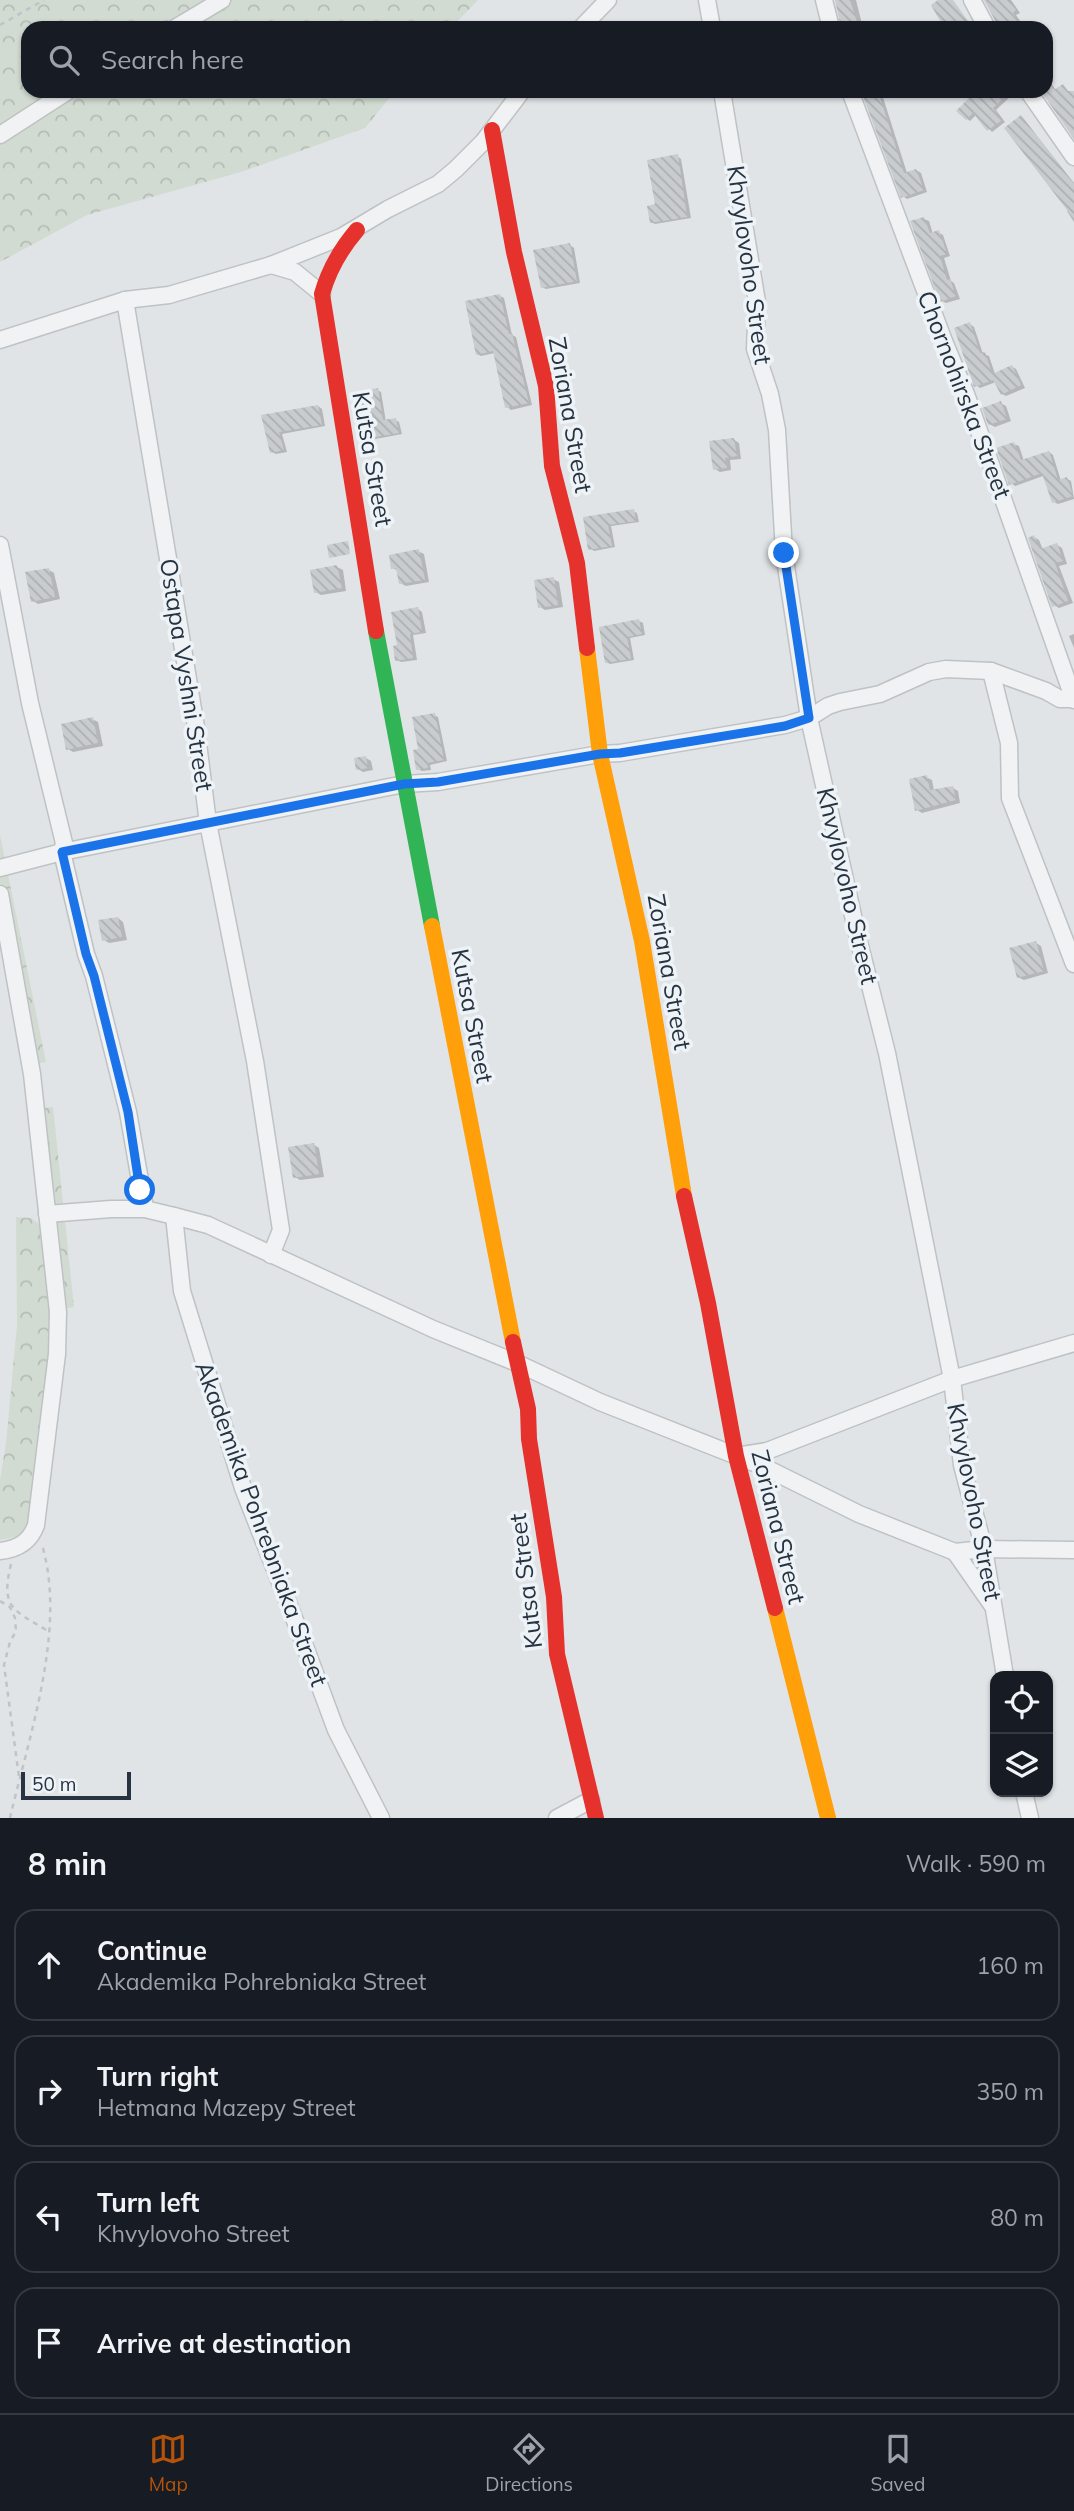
<!DOCTYPE html>
<meta charset="utf-8">
<style>
body{margin:0;font-family:Mulish,sans-serif;background:#242831;color:#f1f3f6}
.controls{position:absolute;right:21px;bottom:21px;display:grid;overflow:hidden;border-radius:14px;box-shadow:0 2px 5px #0004}
.controls button{width:63px;height:63px;display:grid;place-items:center;padding:0;border:0;border-bottom:2px solid #363941;background:#171b24;color:#f1f3f6;font:35px sans-serif}
.scale{position:absolute;left:21px;bottom:18px;width:110px;box-sizing:border-box;padding-left:7px;border:4px solid #273341;border-top:0;font-size:19px;line-height:24px;white-space:nowrap;color:#273341;-webkit-text-stroke:5px #eef3f7;paint-order:stroke}
.stop{position:absolute;width:21px;height:21px;margin:-16px;border:5px solid #1a73e8;border-radius:50%;background:#fff}
.stop.end{background:#1a73e8;border-color:#fff;box-shadow:0 2px 7px #0008}
.list{margin:0;padding:0;list-style:none}
h2{display:flex;justify-content:space-between;align-items:center;height:91px;margin:0;padding:0 28px;font-size:30px}
h2 small{font-size:23px;font-weight:400;color:#9ea1a6}
.list li{display:grid;grid-template-columns:46px 1fr auto;gap:21px;align-items:center;box-sizing:border-box;height:112px;margin:0 14px 14px;padding:0 14px;border:2px solid #363941;border-radius:21px}
.list b{display:block;font-size:26px;white-space:nowrap}
.list p{margin:0;font-size:23px;white-space:nowrap;color:#9ea1a6}
.list em{font-size:23px;font-style:normal;color:#9ea1a6}
.icon{flex:none;width:38px;height:38px;fill:none;stroke:currentColor;stroke-width:2;stroke-linecap:round;stroke-linejoin:round}
.map{position:relative;flex:none;width:1074px;height:1818px;overflow:hidden}
.search{position:absolute;background:#171b24;box-shadow:0 2px 5px #0004;left:21px;right:21px;top:21px;height:77px;display:flex;align-items:center;gap:18px;box-sizing:border-box;padding:0 24px;border-radius:21px;color:#9ea1a6;font-size:26px}
.sheet{height:595px;background:#171b24}
nav{display:flex;justify-content:space-around;align-items:center;box-sizing:border-box;height:98px;border-top:2px solid #363941;background:#171b24;font-size:19px;color:#9ea1a6}
nav a{display:grid;justify-items:center;gap:4px}
nav .on{color:#b45309}
.map>svg:first-child{display:block}
.forest{fill:url(#forest-crowns)}
.shadow{fill:#0003}
.building{fill:url(#building-back-hatch)}
.lines{fill:none;stroke-linecap:round;stroke-linejoin:round}
.street-casing{stroke:#bfc2c5;stroke-width:19}
.path{stroke:#c0c3c7;stroke-width:2.5;stroke-dasharray:5 5;stroke-linecap:butt}
.street{stroke:#f1f2f3;stroke-width:16}
.fast{stroke:#30b455;stroke-width:16}
.slow{stroke:#ff9f0a;stroke-width:16}
.jam{stroke:#e5322d;stroke-width:16}
.route{stroke:#1a73e8;stroke-width:9}
.labels{text-anchor:middle;stroke-width:7;stroke-linejoin:round;paint-order:stroke}
.street-label{font-size:24px;fill:#273341;stroke:#eef3f7}
</style>
<div class="map">
<svg width="1074" height="1818" viewBox="0 0 1074 1818">
<defs>
<pattern id="forest-crowns" width="20" height="18" patternUnits="userSpaceOnUse" patternTransform="scale(1.75)"><rect width="20" height="18" fill="#d2dbd1"/><path d="M2 6a3 3 0 1 1 6 0M12 15a3 3 0 1 1 6 0" fill="none" stroke="#b4bcb5"/></pattern>
<pattern id="building-back-hatch" width="6" height="6" patternUnits="userSpaceOnUse" patternTransform="scale(1.75)"><rect width="6" height="6" fill="#c9cccf"/><path d="M-1 5l2 2M0 0l6 6M5-1l2 2" fill="none" stroke="#adb0b3"/></pattern>
</defs>
<rect width="100%" height="100%" fill="#e1e4e7"/>
<g class="forest">
<path d="M0,0H478L451,28H28V91H395L365,128L241,172L87,215L0,262Z"/>
<path d="M0,835L46,1062L37,1064L0,882Z"/>
<path d="M53,1107L74,1307L63,1309L43,1108Z"/>
<path d="M16,1217L31,1218L43,1227L52,1333L30,1522L20,1536L0,1540V1480L6,1443L17,1325Z"/>
</g>
<g class="shadow">
<path d="M837,0H856L863,28H843Z"/>
<path d="M985,0H1011L1020,13L1016,15L1025,28H1002Z"/>
<path d="M1046,48L1052,57L1049,59L1053,64L1046,69Z"/>
<path d="M863,91H881L907,173L916,170L921,173L927,192L907,199L903,196Z"/>
<path d="M978,91H1006L1011,96L996,110L1005,122L992,132L976,115L970,121L967,119Z"/>
<path d="M1022,117L1074,183V222L1067,211L1069,209Z"/>
<path d="M677,156L681,159L691,218L655,224L651,222Z"/>
<path d="M924,219L929,221L933,234L938,232L943,235L950,256L944,258L951,281L954,283L960,299L946,303L942,301Z"/>
<path d="M570,245L574,248L580,283L546,289L542,287Z"/>
<path d="M500,296L504,298L512,335L516,337L532,405L511,410L507,407L495,353L481,356L477,354Z"/>
<path d="M970,324L974,327L983,354L989,356L995,374L1011,366L1016,369L1025,388L1006,396L1002,394L996,382L980,388L976,385Z"/>
<path d="M377,390L381,392L386,422L395,420L399,422L402,434L370,440L366,438Z"/>
<path d="M1000,403L1006,406L1011,421L995,427L989,424Z"/>
<path d="M318,406L322,409L325,426L282,434L287,452L276,454L272,452L263,417Z"/>
<path d="M733,439L739,443L741,459L730,460L731,470L720,472L715,469Z"/>
<path d="M1014,444L1019,446L1024,461L1049,452L1053,455L1061,481L1067,479L1071,481L1074,499L1058,504L1054,502L1043,476L1015,486L1011,483Z"/>
<path d="M633,511L637,513L639,522L611,526L615,547L594,551L590,548L585,518Z"/>
<path d="M1034,537L1039,540L1043,550L1057,545L1062,548L1067,564L1059,566L1073,603L1059,608L1054,605Z"/>
<path d="M418,551L424,554L429,582L406,586L400,583L398,571L393,568Z"/>
<path d="M337,567L343,570L346,591L321,595L316,592Z"/>
<path d="M49,570L54,573L60,599L38,604L32,600Z"/>
<path d="M553,579L559,582L563,607L545,610L540,607Z"/>
<path d="M418,609L422,612L426,633L413,635L417,660L401,662L397,660L399,647Z"/>
<path d="M639,621L643,623L645,635L630,638L634,660L610,664L606,662Z"/>
<path d="M1074,634V648L1069,636Z"/>
<path d="M434,715L438,717L447,761L430,765L431,770L422,771L418,769L420,751Z"/>
<path d="M92,719L98,722L103,746L73,752L68,749Z"/>
<path d="M366,758L371,761L373,770L363,772L358,769Z"/>
<path d="M926,777L932,780L934,791L953,788L958,791L960,803L922,813L917,810Z"/>
<path d="M118,918L123,922L127,940L109,943L104,940Z"/>
<path d="M1036,943L1041,946L1048,973L1024,980L1018,977Z"/>
<path d="M314,1145L319,1148L324,1177L300,1180L295,1177Z"/>
</g>
<g class="building">
<path d="M835,0H850L859,28H841Z"/>
<path d="M938,0H953L973,28H944L931,5Z"/>
<path d="M984,0H1009L1016,10L1013,13L1023,28H999Z"/>
<path d="M1046,76L1055,89L1063,84L1068,91H1074V139L1041,91H1046Z"/>
<path d="M861,91H878L904,173L916,169L924,190L901,198Z"/>
<path d="M976,91H1011L993,108L1002,120L987,131L973,113L966,120L956,111Z"/>
<path d="M1021,115L1074,184V219L1004,128Z"/>
<path d="M678,154L687,217L650,223L647,206L655,204L647,160Z"/>
<path d="M924,217L930,233L939,230L947,254L940,256L947,280L950,279L956,296L940,302L910,221Z"/>
<path d="M570,243L577,281L541,288L533,250Z"/>
<path d="M500,294L509,334L512,333L529,403L505,408L493,351L476,355L465,301Z"/>
<path d="M970,322L980,353L985,352L992,374L1012,365L1021,385L1001,395L993,380L974,387L954,328Z"/>
<path d="M378,388L383,420L396,418L399,433L364,439L354,392Z"/>
<path d="M1001,401L1007,419L988,425L982,408Z"/>
<path d="M318,405L322,425L279,432L284,450L270,453L261,415Z"/>
<path d="M734,438L737,456L725,458L727,468L713,470L709,441Z"/>
<path d="M1014,442L1021,460L1049,451L1058,480L1067,477L1073,496L1052,503L1042,473L1009,485L996,448Z"/>
<path d="M634,509L636,521L608,525L612,546L588,550L583,517Z"/>
<path d="M1034,535L1040,549L1057,543L1063,561L1055,563L1068,601L1052,607L1028,538Z"/>
<path d="M348,541L350,554L329,558L327,545Z"/>
<path d="M419,549L425,580L399,584L396,568L391,569L389,555Z"/>
<path d="M337,565L342,588L314,593L310,570Z"/>
<path d="M49,568L55,597L31,602L25,572Z"/>
<path d="M554,577L558,605L538,608L534,580Z"/>
<path d="M418,607L422,632L410,634L413,658L395,661L393,646L397,645L391,612Z"/>
<path d="M639,619L642,634L627,637L631,659L605,663L599,627Z"/>
<path d="M435,713L444,760L427,763L428,768L416,770L413,750L418,749L412,717Z"/>
<path d="M93,717L98,743L66,750L61,724Z"/>
<path d="M366,756L368,768L356,770L354,758Z"/>
<path d="M927,775L930,790L953,786L956,800L915,811L909,779Z"/>
<path d="M118,917L122,937L102,941L98,920Z"/>
<path d="M1036,941L1044,971L1017,978L1009,948Z"/>
<path d="M314,1143L319,1174L293,1178L288,1147Z"/>
</g>
<g class="lines">
<g class="street-casing">
<g id="street">
<path d="M707,0L712,28"/>
<path d="M824,0L831,28"/>
<path d="M972,0L987,28"/>
<path d="M175,28L222,0"/>
<path d="M581,28L608,0"/>
<path d="M722,91L757,302L755,349L770,394L777,430L784,553L809,718L858,938L887,1053L952,1379L962,1465L984,1549L1005,1676"/>
<path d="M850,91L944,341L966,394L1074,700"/>
<path d="M1028,91L1074,157"/>
<path d="M0,135L68,91"/>
<path d="M271,265L295,272L322,294"/>
<path d="M125,300L196,727L208,823L255,1061L281,1230L271,1255"/>
<path d="M0,340L125,300L169,295L271,265L341,237L388,209L438,184L456,169L483,142L522,91"/>
<path d="M0,545L30,703L64,843L62,852L86,954L94,976L128,1112L145,1209L174,1216L182,1291L243,1488L303,1641L336,1730L381,1818"/>
<path d="M991,671L1009,743L1010,798L1074,964"/>
<path d="M0,868L62,852L404,784L438,782L600,754L620,753L785,725L809,718L828,706L840,702L880,694L929,672L946,669L991,671L1046,691L1060,699H1073"/>
<path d="M0,894L32,1074L58,1312L57,1354L36,1525C30,1542 18,1549 0,1551"/>
<path d="M47,1214L111,1209H145"/>
<path d="M174,1216L208,1225L433,1329L517,1363L600,1402L762,1466L859,1514L955,1552L984,1549L1074,1550"/>
<path d="M736,1456L767,1451L952,1379L1074,1343"/>
<path d="M955,1552L992,1605"/>
<path d="M1024,1792L1030,1818"/>
<path d="M557,1818L591,1800"/>
</g>
</g>
<g class="path">
<path d="M0,25L44,0"/>
<path d="M11,1564C0,1609 14,1610 48,1631"/>
<path d="M0,1601L10,1607L15,1618L16,1631L10,1642L4,1665L19,1777"/>
<path d="M10,1818C29,1736 67,1628 42,1545"/>
</g>
<use href="#street" class="street"/>
<path class="fast" d="M376,631L432,926"/>
<g class="slow">
<path d="M587,648L600,754L642,941L684,1196"/>
<path d="M432,926L513,1342"/>
<path d="M775,1608L828,1818"/>
</g>
<g class="jam">
<path d="M492,130L514,252L546,386L552,466L577,563L587,648"/>
<path d="M357,230C340,250 329,269 322,294L376,631"/>
<path d="M684,1196L708,1303L736,1456L775,1608"/>
<path d="M513,1342L528,1409L529,1439L554,1597L557,1654L596,1818"/>
</g>
</g>
<g class="lines">
<path class="route" d="M140,1190L128,1112L94,976L86,954L62,852L404,784L438,782L600,754L620,753L785,726L809,718L784,553"/>
</g>
<g class="labels">
<g class="street-label">
<text transform="translate(749 265) rotate(82)" y="8">Khvylovoho Street</text>
<text transform="translate(964 395) rotate(69)" y="8">Chornohirska Street</text>
<text transform="translate(570 415) rotate(80)" y="8">Zoriana Street</text>
<text transform="translate(372 459) rotate(80)" y="8">Kutsa Street</text>
<text transform="translate(186 675) rotate(81)" y="8">Ostapa Vyshni Street</text>
<text transform="translate(847 886) rotate(77)" y="8">Khvylovoho Street</text>
<text transform="translate(669 972) rotate(80)" y="8">Zoriana Street</text>
<text transform="translate(472 1016) rotate(79)" y="8">Kutsa Street</text>
<text transform="translate(974 1502) rotate(79)" y="8">Khvylovoho Street</text>
<text transform="translate(261 1524) rotate(70)" y="8">Akademika Pohrebniaka Street</text>
<text transform="translate(778 1527) rotate(76)" y="8">Zoriana Street</text>
<text transform="translate(526 1581) rotate(-97)" y="8">Kutsa Street</text>
</g>
</g>
</svg>
<div class="controls">
<button><svg class="icon" aria-label="locate" viewBox="0 0 24 24"><circle cx="12" cy="12" r="6"/><path d="M12 2v4M12 18v4M2 12h4M18 12h4"/></svg></button>
<button><svg class="icon" aria-label="layers" viewBox="0 0 24 24"><path d="M12 4l9 5-9 5-9-5zM3 14l9 5 9-5"/></svg></button>
</div>
<div class="scale">50 m</div>
<div class="stop" style="left:140px;top:1190px"></div>
<div class="stop end" style="left:784px;top:553px"></div>
<div class="search"><svg class="icon" aria-label="search" viewBox="0 0 24 24"><circle cx="10" cy="10" r="6"/><path d="M15 15l6 6"/></svg>Search here</div>
</div>
<section class="sheet">
<h2>8 min<small>Walk · 590 m</small></h2>
<ul class="list">
<li><svg class="icon" aria-label="ahead" viewBox="0 0 24 24"><path d="M12 20V5M6 11l6-6 6 6"/></svg><div><b>Continue</b><p>Akademika Pohrebniaka Street</p></div><em>160 m</em></li>
<li><svg class="icon" aria-label="right" viewBox="0 0 24 24"><path d="M7 20v-9h11M14 6l5 5-5 5"/></svg><div><b>Turn right</b><p>Hetmana Mazepy Street</p></div><em>350 m</em></li>
<li><svg class="icon" aria-label="left" viewBox="0 0 24 24"><path d="M17 20v-9H6M10 6l-5 5 5 5"/></svg><div><b>Turn left</b><p>Khvylovoho Street</p></div><em>80 m</em></li>
<li><svg class="icon" aria-label="arrive" viewBox="0 0 24 24"><path d="M6 21V4h12l-3 4 3 4H6"/></svg><div><b>Arrive at destination</b></div></li>
</ul>
</section>
<nav>
<a class="on"><svg class="icon" aria-label="map" viewBox="0 0 24 24"><path d="M3 6l6-2 6 2 6-2v14l-6 2-6-2-6 2zM9 4v14M15 6v14"/></svg>Map</a>
<a><svg class="icon" aria-label="directions" viewBox="0 0 24 24"><path d="M12 3l9 9-9 9-9-9zM9 14v-3h6M13 9l2 2-2 2"/></svg>Directions</a>
<a><svg class="icon" aria-label="saved" viewBox="0 0 24 24"><path d="M7 4h10v16l-5-4-5 4z"/></svg>Saved</a>
</nav>
